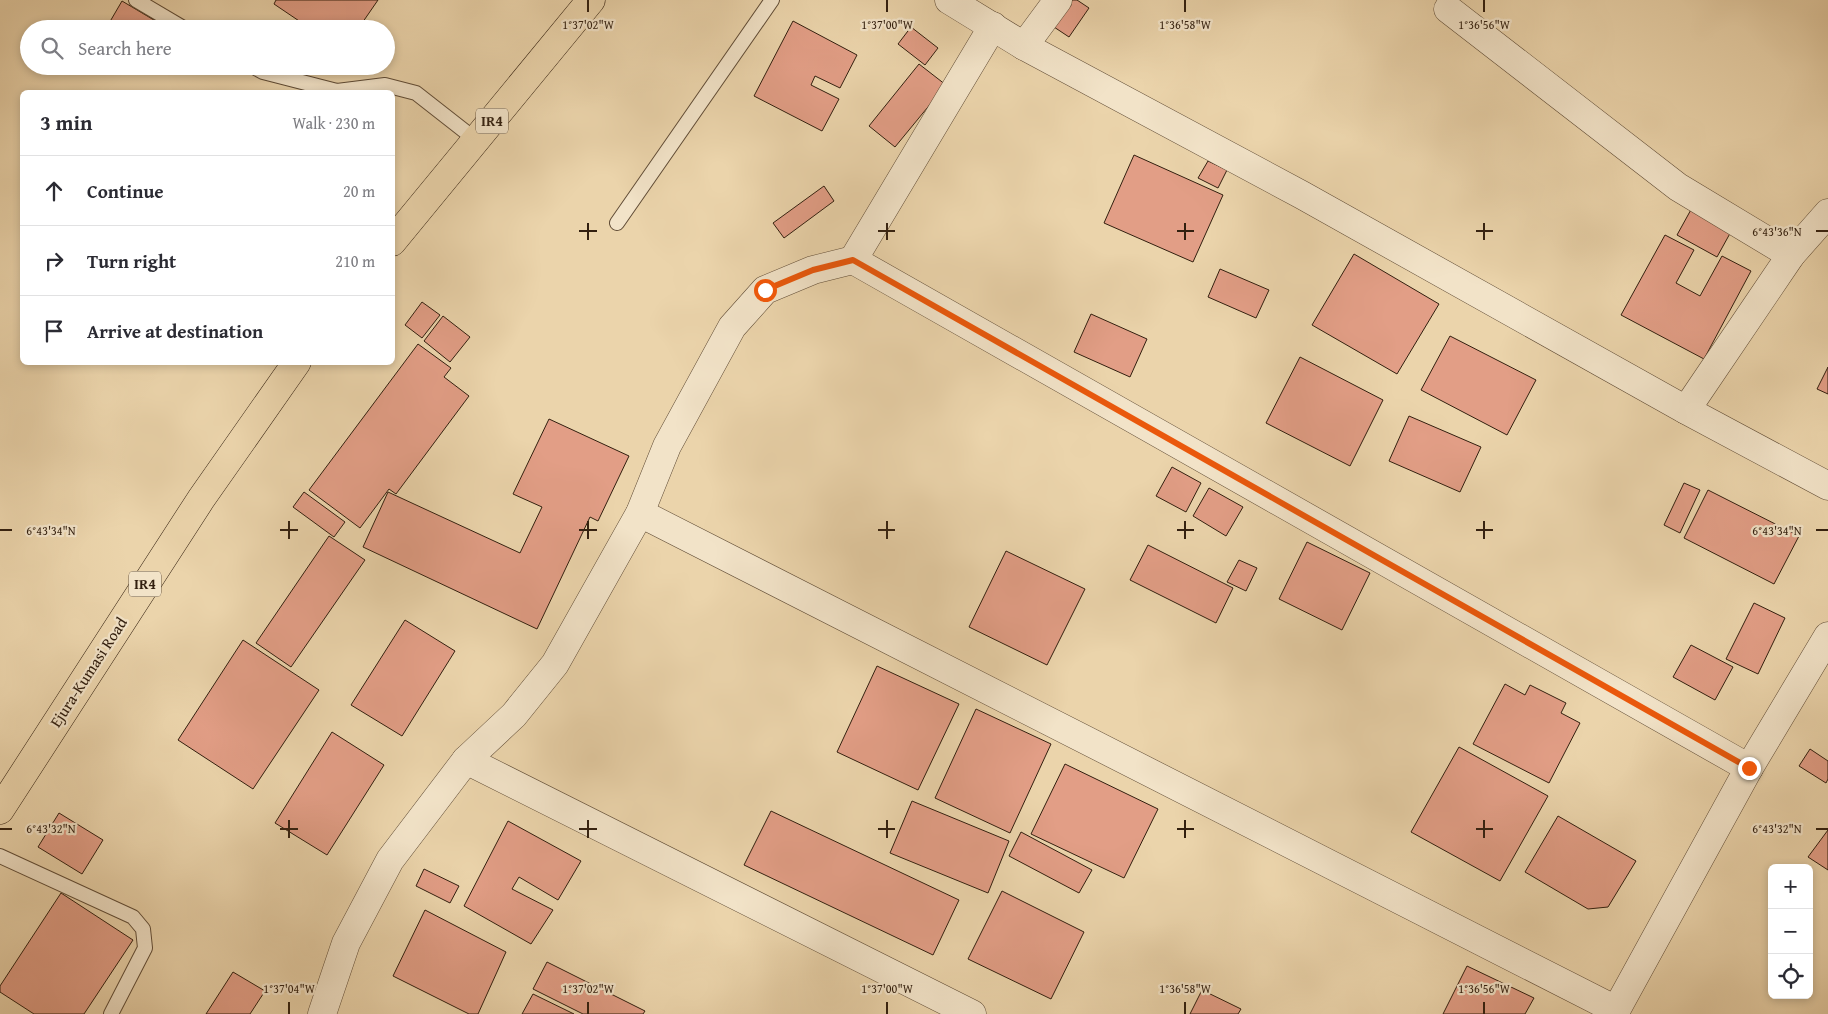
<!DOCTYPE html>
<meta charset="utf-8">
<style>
body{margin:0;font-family:"Gentium Book Plus",serif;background:#f7f7f7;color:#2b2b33}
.controls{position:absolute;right:15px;bottom:15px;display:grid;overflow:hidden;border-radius:8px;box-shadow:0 2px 8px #0003}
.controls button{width:45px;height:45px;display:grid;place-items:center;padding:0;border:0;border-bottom:1px solid #e1e1e2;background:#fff;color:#2b2b33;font:25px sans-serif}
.stop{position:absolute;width:15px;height:15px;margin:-11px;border:4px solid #ea580c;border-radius:50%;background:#fff}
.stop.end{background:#ea580c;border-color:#fff;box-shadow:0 1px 5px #0008}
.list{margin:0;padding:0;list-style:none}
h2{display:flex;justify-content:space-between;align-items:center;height:65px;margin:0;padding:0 20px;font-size:21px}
h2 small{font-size:16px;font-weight:400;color:#7c7c81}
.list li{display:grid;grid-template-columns:32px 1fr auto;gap:15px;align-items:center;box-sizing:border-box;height:70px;padding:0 20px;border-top:1px solid #e1e1e2}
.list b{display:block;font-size:19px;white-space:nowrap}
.list em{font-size:16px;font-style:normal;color:#7c7c81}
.icon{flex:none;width:28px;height:28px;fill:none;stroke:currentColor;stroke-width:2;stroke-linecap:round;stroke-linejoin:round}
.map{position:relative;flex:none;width:1828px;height:1014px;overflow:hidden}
.search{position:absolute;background:#fff;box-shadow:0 2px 8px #0003;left:20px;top:20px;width:375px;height:55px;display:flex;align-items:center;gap:12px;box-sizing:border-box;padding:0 18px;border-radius:28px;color:#7c7c81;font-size:19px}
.panel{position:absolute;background:#fff;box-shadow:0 2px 8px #0003;left:20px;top:90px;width:375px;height:275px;border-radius:8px}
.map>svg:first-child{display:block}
.building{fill:#e29e86;stroke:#321f0f}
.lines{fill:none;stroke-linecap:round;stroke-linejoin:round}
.service-casing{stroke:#604c36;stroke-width:16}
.minor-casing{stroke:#604c36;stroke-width:29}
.primary-casing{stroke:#321f0f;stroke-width:29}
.service{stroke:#f2e3c8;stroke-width:14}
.minor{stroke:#f2e3c8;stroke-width:28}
.primary{stroke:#ebd4ab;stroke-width:28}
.route{stroke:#ea580c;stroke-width:6}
.ticks{fill:none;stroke:#321f0f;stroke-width:2}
.labels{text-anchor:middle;stroke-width:4.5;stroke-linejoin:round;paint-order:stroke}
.shield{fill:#f2e3c8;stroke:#6c5a46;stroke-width:1}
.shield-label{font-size:15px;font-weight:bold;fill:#321f0f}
.street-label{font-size:16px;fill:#321f0f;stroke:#f2e3c8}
.ticks-label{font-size:12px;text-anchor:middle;fill:#321f0f;stroke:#f2e3c8;stroke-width:4.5;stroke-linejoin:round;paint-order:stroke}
</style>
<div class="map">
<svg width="1828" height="1014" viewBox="0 0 1828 1014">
<rect width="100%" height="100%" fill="#ebd4ab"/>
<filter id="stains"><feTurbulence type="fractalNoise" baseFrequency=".004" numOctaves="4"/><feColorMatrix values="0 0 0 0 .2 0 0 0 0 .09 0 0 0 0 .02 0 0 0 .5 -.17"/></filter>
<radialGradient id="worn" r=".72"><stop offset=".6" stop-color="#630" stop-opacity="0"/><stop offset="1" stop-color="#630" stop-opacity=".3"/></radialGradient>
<g class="building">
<path d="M276,0H378L358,29H311L274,4Z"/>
<path d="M1072,0H1077L1089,8L1069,37L1054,27Z"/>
<path d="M122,1L164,26L162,29H114L108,25Z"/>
<path d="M793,21L857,55L840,88L815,76L811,85L839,99L822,131L754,96Z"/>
<path d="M911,27L938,48L925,65L898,44Z"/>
<path d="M919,64L946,85L895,147L869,126Z"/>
<path d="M1134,155L1223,195L1193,262L1104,223Z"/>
<path d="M1208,161L1227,170L1218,188L1198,178Z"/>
<path d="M824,186L834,201L784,238L773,223Z"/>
<path d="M1693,206L1733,228L1717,257L1677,235Z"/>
<path d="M1665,235L1694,250L1676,283L1700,296L1722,256L1751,271L1704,359L1621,315Z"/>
<path d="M1354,254L1439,304L1397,374L1312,325Z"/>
<path d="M1220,269L1269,290L1256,318L1208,297Z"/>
<path d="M422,302L440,315L422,338L405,325Z"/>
<path d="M1091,314L1147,339L1130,377L1074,352Z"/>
<path d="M443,316L470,337L450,362L424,341Z"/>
<path d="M1450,336L1536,380L1507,435L1421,390Z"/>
<path d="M418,344L451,368L444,377L469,396L396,494L389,489L360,528L309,490Z"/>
<path d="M1300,357L1383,400L1350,466L1266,423Z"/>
<path d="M1828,367V394L1817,389Z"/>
<path d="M1409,416L1481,447L1460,492L1389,461Z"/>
<path d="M549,419L629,456L598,521L590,517L537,629L363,547L388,492L520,553L542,507L513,494Z"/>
<path d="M1172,467L1201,483L1186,512L1156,496Z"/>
<path d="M1684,483L1700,490L1680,533L1664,525Z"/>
<path d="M1209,488L1243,507L1226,536L1193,516Z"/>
<path d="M1708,490L1799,536L1774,584L1684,538Z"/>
<path d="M304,492L345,522L334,537L293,507Z"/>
<path d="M329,536L365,560L291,667L256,643Z"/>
<path d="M1307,542L1370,573L1342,630L1279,599Z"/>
<path d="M1148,545L1233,588L1216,623L1130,580Z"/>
<path d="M1006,551L1085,589L1047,665L969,627Z"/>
<path d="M1239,560L1257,568L1246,591L1227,582Z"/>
<path d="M1754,603L1785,618L1758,674L1726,659Z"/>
<path d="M405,620L455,651L402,736L351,705Z"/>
<path d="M243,640L319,690L253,789L178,740Z"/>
<path d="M1691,645L1733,667L1715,700L1673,677Z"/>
<path d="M877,666L959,704L918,790L837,752Z"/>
<path d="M1505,684L1525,695L1530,685L1566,703L1561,713L1580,723L1549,783L1473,744Z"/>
<path d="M976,709L1051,744L1010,833L935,798Z"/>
<path d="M332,732L384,765L327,855L275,823Z"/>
<path d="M1459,747L1548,796L1500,881L1411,832Z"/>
<path d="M1810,749L1828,761V779L1826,783L1799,766Z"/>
<path d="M1065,764L1158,809L1124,878L1031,834Z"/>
<path d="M912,801L1009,841L988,893L890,853Z"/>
<path d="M771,811L959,900L933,955L744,865Z"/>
<path d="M59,813L103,840L82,874L38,847Z"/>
<path d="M1558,816L1636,861L1608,907L1588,909L1525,872Z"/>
<path d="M508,821L581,861L558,900L519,877L512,889L553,910L531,944L464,906Z"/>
<path d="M1828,830V870L1808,857Z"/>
<path d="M1021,832L1092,870L1079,893L1009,856Z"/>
<path d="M424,869L459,886L450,903L416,886Z"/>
<path d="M1002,891L1084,932L1051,999L968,959Z"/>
<path d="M61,893L133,940L84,1014H34L0,992V986Z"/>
<path d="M425,910L506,952L478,1014H469L393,976Z"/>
<path d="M547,962L645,1011L643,1014H583L533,989Z"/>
<path d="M1467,966L1534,998L1525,1014H1443Z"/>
<path d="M233,972L265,991L250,1014H206Z"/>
<path d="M1202,990L1241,1009L1238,1014H1190Z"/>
<path d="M533,994L574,1014H522Z"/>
</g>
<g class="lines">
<g class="service-casing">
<g id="service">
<path d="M136,0L185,29"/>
<path d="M252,66L263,72L337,91L385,85L416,93L476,140"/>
<path d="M617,223L772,0"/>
<path d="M0,856L133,917L143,929L145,948L111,1014"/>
</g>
</g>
<g class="minor-casing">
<g id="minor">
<path d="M949,0L1024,46L1302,195L1686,410L1828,486"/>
<path d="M1448,9L1678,187L1791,255"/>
<path d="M1024,46L1058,0"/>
<path d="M853,260L1749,768"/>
<path d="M1686,410L1791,255L1828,213"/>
<path d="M640,513L1616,1010"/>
<path d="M466,760L972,1014"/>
<path d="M322,1014L346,943L390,860L466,760L514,715L555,664L640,513L667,446L732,327L765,290L813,270L853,260L993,26"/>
<path d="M1614,1014L1749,768L1828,636"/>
</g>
</g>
<g class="primary-casing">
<g id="primary">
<path d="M392,242L591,0"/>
<path d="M0,810L201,499L297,362"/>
</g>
</g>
<use href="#service" class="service"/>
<use href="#minor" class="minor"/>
<use href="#primary" class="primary"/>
</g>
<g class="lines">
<path class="route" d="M765,290L813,270L853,260L1749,768"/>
</g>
<path class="ticks" d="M588,0V12M887,0V12M1185,0V12M1484,0V12M588,223V240M887,223V240M1185,223V240M1484,223V240M579,231H597M878,231H895M1177,231H1194M1476,231H1493M1816,231H1828M289,521V539M588,521V539M887,521V539M1185,521V539M1484,521V539M0,530H12M280,530H298M579,530H597M878,530H895M1177,530H1194M1476,530H1493M1816,530H1828M289,820V838M588,820V838M887,820V838M1185,820V838M1484,820V838M0,829H12M280,829H298M579,829H597M878,829H895M1177,829H1194M1476,829H1493M1816,829H1828M289,1002V1014M588,1002V1014M887,1002V1014M1185,1002V1014M1484,1002V1014"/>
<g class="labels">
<g class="shield">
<rect x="476" y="108.5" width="32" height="25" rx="4"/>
<rect x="129" y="571.5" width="32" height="25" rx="4"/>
</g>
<g class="shield-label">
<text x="492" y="126">IR4</text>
<text x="145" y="589">IR4</text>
</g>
<g class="street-label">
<text transform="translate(88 672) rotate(-57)" y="6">Ejura-Kumasi Road</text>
</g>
</g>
<g class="ticks-label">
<text x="588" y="29">1°37'02"W</text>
<text x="887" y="29">1°37'00"W</text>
<text x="1185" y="29">1°36'58"W</text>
<text x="1484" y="29">1°36'56"W</text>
<text x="1777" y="236">6°43'36"N</text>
<text x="51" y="535">6°43'34"N</text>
<text x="1777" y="535">6°43'34"N</text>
<text x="51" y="833">6°43'32"N</text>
<text x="1777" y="833">6°43'32"N</text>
<text x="289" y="993">1°37'04"W</text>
<text x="588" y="993">1°37'02"W</text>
<text x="887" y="993">1°37'00"W</text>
<text x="1185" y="993">1°36'58"W</text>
<text x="1484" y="993">1°36'56"W</text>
</g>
<rect width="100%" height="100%" filter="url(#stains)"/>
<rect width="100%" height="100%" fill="url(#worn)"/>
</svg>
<div class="controls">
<button>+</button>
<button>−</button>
<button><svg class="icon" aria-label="locate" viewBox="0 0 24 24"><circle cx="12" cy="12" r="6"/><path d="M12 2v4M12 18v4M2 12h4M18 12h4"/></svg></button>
</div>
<div class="stop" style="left:765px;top:290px"></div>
<div class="stop end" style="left:1749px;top:768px"></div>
<div class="search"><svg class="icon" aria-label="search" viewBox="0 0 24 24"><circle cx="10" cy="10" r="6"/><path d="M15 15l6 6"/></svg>Search here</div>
<section class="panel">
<h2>3 min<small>Walk · 230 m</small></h2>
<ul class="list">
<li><svg class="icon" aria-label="ahead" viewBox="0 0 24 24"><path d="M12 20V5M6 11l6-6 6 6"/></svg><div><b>Continue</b></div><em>20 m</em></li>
<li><svg class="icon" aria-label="right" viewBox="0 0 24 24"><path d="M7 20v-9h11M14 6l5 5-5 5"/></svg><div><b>Turn right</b></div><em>210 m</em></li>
<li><svg class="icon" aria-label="arrive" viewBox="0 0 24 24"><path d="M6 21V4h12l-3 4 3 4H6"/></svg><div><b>Arrive at destination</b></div></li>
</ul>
</section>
</div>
